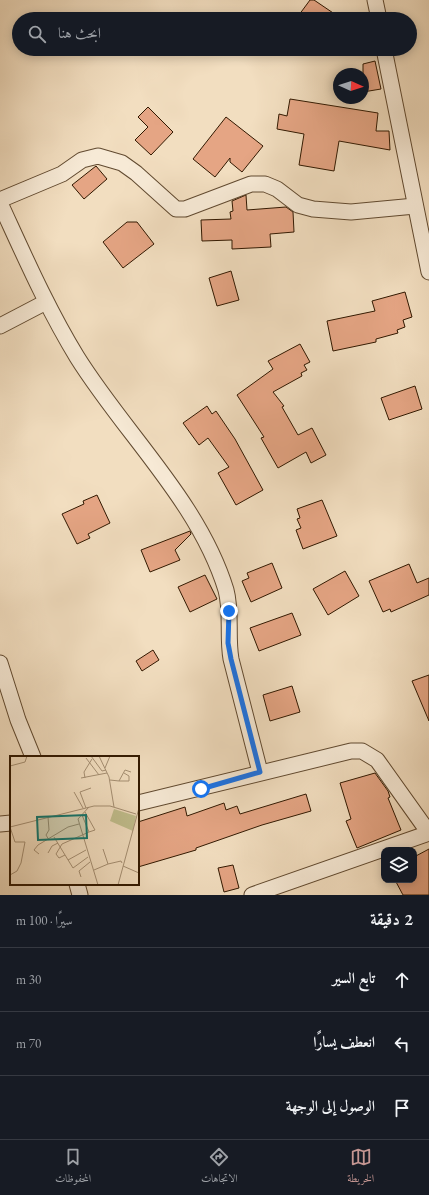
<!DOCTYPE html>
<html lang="ar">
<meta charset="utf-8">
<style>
body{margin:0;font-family:"EB Garamond",Amiri,serif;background:#242831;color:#f1f3f6;direction:rtl}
.controls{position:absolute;right:12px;bottom:12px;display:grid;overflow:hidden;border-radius:8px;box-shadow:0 2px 10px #0003}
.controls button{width:36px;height:36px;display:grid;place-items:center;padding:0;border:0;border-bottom:1px solid #363941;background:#171b24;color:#f1f3f6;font:20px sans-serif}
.compass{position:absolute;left:333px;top:68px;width:36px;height:36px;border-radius:50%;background:#171b24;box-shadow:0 2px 10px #0003;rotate:93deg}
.stop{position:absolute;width:12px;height:12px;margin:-9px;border:3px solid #1a73e8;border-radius:50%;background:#fff}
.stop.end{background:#1a73e8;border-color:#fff;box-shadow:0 1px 4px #0008}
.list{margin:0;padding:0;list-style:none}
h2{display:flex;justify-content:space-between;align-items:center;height:52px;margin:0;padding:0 16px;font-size:17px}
h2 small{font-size:13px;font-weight:400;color:#9ea1a6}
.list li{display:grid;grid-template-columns:26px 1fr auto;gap:12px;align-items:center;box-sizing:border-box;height:64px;padding:0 16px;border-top:1px solid #363941}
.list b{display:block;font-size:15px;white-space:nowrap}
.list em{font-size:13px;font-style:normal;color:#9ea1a6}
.icon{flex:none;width:22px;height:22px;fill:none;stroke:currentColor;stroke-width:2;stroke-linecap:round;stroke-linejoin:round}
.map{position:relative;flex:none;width:429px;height:895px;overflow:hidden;direction:ltr}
.search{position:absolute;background:#171b24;box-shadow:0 2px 10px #0003;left:12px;right:12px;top:12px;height:44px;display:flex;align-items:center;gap:10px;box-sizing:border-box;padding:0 14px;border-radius:22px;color:#9ea1a6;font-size:15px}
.sheet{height:244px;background:#171b24}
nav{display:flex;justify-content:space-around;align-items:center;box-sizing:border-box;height:56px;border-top:1px solid #363941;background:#171b24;font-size:11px;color:#9ea1a6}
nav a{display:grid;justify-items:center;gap:2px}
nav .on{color:#c59692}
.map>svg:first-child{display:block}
.building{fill:#e5a584;stroke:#311800}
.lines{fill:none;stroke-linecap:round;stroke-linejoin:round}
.minor-casing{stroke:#614a30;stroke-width:17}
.minor{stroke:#f7ead6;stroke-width:15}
.route{stroke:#1a73e8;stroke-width:5}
.inset-road{fill:none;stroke:#a58f73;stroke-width:1}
.view{fill:#0f766e;fill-opacity:0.15;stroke:#0f766e;stroke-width:2}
.inset-edge{fill:none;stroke:#311800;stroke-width:2}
</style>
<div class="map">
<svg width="429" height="895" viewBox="0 0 429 895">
<rect width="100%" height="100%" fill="#f2dec0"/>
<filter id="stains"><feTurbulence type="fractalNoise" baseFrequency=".005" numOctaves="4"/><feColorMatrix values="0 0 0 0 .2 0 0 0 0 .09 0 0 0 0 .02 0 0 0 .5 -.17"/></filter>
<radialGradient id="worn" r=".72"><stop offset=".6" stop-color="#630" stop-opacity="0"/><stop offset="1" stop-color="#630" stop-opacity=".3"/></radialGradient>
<g class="building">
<path d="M310,0H314L342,19H296Z"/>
<path d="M375,61L381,89L363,92V64Z"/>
<path d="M290,99L378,113L376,131H389L390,150L339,141L334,171L299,165L304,134L277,129L279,114L287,116Z"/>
<path d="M148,107L173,132L151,155L135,140L148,127L138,117Z"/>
<path d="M226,117L263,146L242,172L230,162V158L215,177L193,159Z"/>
<path d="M96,166L107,179L84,199L72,185Z"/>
<path d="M246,195L247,210L286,207L293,212L294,232L270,234L271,247L232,249V240L202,241L201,220L231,219L230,212L233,211L232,201Z"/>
<path d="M127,222H137L154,244L123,268L103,242Z"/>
<path d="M231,271L239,300L217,306L209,278Z"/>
<path d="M405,292L412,317L403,320L405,327L397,330L398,333L376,339V342L333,351L327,321L375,311L372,301Z"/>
<path d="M300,344L310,362L304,365L307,370L301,373L302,376L273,392L284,406L282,407L298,435L312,428L326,455L311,463L306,452L278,468L261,438L264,437L237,395L273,369L268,361Z"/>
<path d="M415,386L422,409L389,420L381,398Z"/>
<path d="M207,406L212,414L216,411L235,439L263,490L236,505L218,473L229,467L208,438L199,445L183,423Z"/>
<path d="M97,495L110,523L88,534L90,538L77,544L62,514L84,504L83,501Z"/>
<path d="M322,500L337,536L303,549L296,530L301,528L297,519L300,518L297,509Z"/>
<path d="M190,531L191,534L175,550L180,560L150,572L141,550Z"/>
<path d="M272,563L282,588L251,602L242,581L249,578L247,573Z"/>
<path d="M409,564L417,583L429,578V595L391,612L390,609L383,612L369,581Z"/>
<path d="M345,571L359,596L328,615L313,589Z"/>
<path d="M205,575L217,599L190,612L178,587Z"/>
<path d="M292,613L301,635L259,651L250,628Z"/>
<path d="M153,650L159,660L142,671L136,661Z"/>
<path d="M429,675V721L412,681Z"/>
<path d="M292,686L300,712L270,721L263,695Z"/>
<path d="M375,773L388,791L390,797L388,798L401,830L357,848L346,821L351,819L340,783Z"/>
<path d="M306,794L311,811L262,825L196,848V850L138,867V822L185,807L187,816L224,803L226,810L237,806L240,814Z"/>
<path d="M429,849V895H403L395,880H414V857Z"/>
<path d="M233,865L239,888L224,892L218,868Z"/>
</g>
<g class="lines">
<g class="minor-casing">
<g id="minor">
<path d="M375,0L379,19"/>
<path d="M384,49L429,272"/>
<path d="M0,200L62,174L82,160L98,156L122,163L136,173L176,209H185L251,184H265L277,189L298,205L313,209L351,212L415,206"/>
<path d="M0,203C24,255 47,308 77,357C125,434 199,502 226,590C232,612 227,637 231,659L260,772"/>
<path d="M0,326L46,302"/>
<path d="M0,663L18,720L33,757"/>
<path d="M138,803L351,751H362L377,760L429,833"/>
<path d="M0,824L11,823"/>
<path d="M77,884L80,895"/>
<path d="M252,895L429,833"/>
</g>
</g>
<use href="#minor" class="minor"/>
</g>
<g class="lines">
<path class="route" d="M201,789L260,772L231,659L228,643L229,611"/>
</g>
<g transform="translate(10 756)">
<rect width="129" height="129" fill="#f2dec0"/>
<path d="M104,53L126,60L123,75L100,65Z" fill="#c1bf8e"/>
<path class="inset-road" d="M81,0L92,15L96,14M89,0L99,21L104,51M76,2L89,19M0,10L15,6L17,0M95,12L100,0M71,22L97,17M75,22L74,16L82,3M100,24L109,25L115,14L121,16M109,25H119V20L114,17M64,36L73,52M79,51L68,63L88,129M76,52L70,36L81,32M75,56L85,74L79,76M38,61L39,74L36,79L39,84M0,71L84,50H100L126,58M44,81L63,112L78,101M38,97L42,90L48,87M29,98L24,94L28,89L58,71L69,68M55,99L49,102L46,98L52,88L79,76L72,59M58,104L76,94M98,108L111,105L112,107M113,110L129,117M84,114L98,108L93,93M0,119L7,115L11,107L15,86H5L0,71M71,121L69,115L80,106M108,129L129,52"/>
<path class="view" d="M76,59L77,82L28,84L27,61Z"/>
<rect width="129" height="129" class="inset-edge"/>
</g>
<rect width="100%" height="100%" filter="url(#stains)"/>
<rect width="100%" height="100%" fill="url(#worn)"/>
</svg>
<div class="controls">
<button><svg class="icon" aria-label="layers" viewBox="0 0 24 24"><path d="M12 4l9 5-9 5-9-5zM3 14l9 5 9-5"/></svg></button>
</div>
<svg class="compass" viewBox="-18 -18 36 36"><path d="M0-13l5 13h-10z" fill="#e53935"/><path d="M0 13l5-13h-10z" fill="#9ea1a6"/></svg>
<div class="stop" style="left:201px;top:789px"></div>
<div class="stop end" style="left:229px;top:611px"></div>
<div class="search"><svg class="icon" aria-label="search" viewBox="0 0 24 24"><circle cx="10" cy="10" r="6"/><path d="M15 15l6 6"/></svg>ابحث هنا</div>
</div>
<section class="sheet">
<h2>2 دقيقة<small>سيرًا · 100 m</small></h2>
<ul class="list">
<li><svg class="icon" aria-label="ahead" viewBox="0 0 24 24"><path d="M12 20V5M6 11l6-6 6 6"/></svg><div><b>تابع السير</b></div><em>30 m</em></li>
<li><svg class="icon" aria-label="left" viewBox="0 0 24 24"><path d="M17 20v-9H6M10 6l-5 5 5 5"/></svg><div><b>انعطف يسارًا</b></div><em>70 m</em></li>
<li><svg class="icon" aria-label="arrive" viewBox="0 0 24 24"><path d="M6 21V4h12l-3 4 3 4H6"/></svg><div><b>الوصول إلى الوجهة</b></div></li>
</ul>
</section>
<nav>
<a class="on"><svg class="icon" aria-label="map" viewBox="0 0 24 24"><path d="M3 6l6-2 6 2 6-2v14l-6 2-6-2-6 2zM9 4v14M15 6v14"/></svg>الخريطة</a>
<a><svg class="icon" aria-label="directions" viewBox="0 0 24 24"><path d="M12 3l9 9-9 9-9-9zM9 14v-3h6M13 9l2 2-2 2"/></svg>الاتجاهات</a>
<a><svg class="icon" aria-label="saved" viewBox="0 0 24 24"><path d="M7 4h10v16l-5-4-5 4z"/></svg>المحفوظات</a>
</nav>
